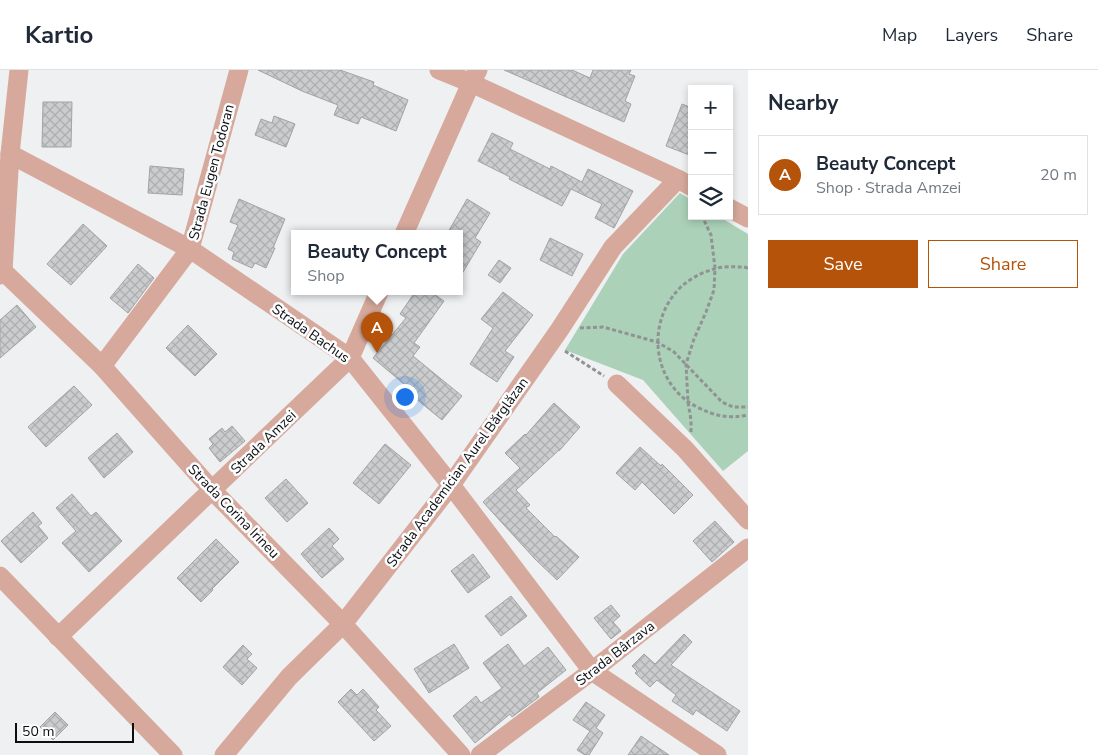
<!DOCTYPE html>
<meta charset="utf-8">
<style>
body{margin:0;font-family:"Nunito Sans",sans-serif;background:#f6f6f7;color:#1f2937}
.controls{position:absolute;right:15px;top:15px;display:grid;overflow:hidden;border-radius:0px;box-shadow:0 2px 8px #0003}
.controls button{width:45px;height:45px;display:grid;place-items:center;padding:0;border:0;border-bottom:1px solid #e0e1e3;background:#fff;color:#1f2937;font:25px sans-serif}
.scale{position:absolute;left:15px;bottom:12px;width:119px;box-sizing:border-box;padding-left:5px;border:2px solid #0e0e0f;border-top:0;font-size:14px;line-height:18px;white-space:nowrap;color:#0e0e0f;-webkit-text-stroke:4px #fcfdff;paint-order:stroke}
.you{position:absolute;left:404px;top:326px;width:18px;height:18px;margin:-12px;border:4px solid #fff;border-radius:50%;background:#1a73e8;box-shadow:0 0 0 8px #1a73e833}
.badge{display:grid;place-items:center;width:32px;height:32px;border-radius:50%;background:#b45309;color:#fff;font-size:16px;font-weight:700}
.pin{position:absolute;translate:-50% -41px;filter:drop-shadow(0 1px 2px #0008)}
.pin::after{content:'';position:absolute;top:26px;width:18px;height:15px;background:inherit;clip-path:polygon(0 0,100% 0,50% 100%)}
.popup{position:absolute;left:291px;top:160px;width:172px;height:65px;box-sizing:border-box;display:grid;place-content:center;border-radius:0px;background:#fff;filter:drop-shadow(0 1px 4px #0005);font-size:16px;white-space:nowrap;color:#747a83}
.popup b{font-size:19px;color:#1f2937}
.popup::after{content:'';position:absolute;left:50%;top:100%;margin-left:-10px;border:10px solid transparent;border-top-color:#fff}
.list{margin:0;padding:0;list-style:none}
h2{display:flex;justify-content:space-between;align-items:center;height:65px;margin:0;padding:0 20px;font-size:21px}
h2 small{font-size:16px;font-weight:400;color:#747a83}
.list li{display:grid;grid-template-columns:32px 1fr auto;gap:15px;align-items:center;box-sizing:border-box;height:80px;margin:0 10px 10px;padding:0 10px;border:1px solid #e0e1e3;border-radius:0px}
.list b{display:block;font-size:19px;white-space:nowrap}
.list p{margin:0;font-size:16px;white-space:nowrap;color:#747a83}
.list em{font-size:16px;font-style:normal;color:#747a83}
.actions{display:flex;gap:10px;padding:15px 20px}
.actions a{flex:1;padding:11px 0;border:1px solid #b45309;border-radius:0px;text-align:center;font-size:18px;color:#b45309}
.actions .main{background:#b45309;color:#fff}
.icon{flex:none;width:28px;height:28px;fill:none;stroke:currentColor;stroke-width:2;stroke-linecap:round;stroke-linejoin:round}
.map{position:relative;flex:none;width:748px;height:685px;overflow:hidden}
header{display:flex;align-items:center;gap:30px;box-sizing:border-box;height:70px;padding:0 25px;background:#fff;border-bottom:1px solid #e0e1e3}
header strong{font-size:24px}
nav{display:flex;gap:28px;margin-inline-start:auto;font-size:18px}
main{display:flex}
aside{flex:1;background:#fff}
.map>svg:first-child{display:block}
.park{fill:#abd1b8}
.building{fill:url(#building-cross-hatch);stroke:#a2a3a5}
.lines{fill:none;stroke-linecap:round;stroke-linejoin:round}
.path{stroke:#919293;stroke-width:3;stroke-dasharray:4 2.5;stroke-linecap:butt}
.minor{stroke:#d6a99c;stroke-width:19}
.labels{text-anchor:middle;stroke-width:5;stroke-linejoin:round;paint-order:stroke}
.street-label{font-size:14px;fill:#0e0e0f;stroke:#fcfdff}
</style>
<header>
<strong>Kartio</strong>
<nav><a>Map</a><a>Layers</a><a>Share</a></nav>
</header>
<main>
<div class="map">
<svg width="748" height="685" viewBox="0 0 748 685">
<defs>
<pattern id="building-cross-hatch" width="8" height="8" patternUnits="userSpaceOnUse" patternTransform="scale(1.25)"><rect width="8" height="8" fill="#cacccd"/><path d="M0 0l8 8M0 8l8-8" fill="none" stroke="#acaeaf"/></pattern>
</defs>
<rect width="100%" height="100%" fill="#eef0f1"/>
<path class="park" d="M680,123L692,130V146H718L748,164V381L723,401L643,310L565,280L623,184Z"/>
<g class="building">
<path d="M258,0H340L374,12L373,15L408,30L396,61L361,47L358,54L334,45L338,35L302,21Z"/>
<path d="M504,0H572L590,8L593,0H631L629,4L635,6L625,31L631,34L624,52Z"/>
<path d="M43,32H72L71,77H42Z"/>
<path d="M682,34L692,38V86L666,76Z"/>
<path d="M274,46L295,54L286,77L255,65L261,49L272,53Z"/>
<path d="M492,63L513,73L510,79L550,99L551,96L582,112L588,99L633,121L614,158L595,148L602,134L571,119L562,136L509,109L510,107L478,91Z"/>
<path d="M150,96L184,99L182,125L148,123Z"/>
<path d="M239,129L285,149L273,178H275L266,198L255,193L252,198L232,189L234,182L228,179L238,155L230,152Z"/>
<path d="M467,129L490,143L475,168L481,172L460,207V164H447Z"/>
<path d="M83,154L107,176L71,215L47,194Z"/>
<path d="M550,168L583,184L572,206L540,190Z"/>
<path d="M499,190L511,198L500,213L488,205Z"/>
<path d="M138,194L154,208L128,243L110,228Z"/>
<path d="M415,222H431L444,231L414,273L420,277L413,286L462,326L442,350L409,323L411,320L373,288L406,248L400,244Z"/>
<path d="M503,222L533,245L505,281L514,287L497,312L470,294L493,258L481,249Z"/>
<path d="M17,235L36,257L0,288V250Z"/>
<path d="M188,255L217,284L195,306L166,278Z"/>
<path d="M74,316L92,335L46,377L28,357Z"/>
<path d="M554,333L580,357L559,381V380L516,420L530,435L526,438L555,467L556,466L579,487L557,510L535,489L483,432L520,398L505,383L525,364L526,365Z"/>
<path d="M232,356L245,371L220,392L209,378L213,374L209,369L222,358L225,362Z"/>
<path d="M117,363L133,382L104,408L88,388Z"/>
<path d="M385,374L411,395L379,434L353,413Z"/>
<path d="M640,377L661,396L662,394L693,425L674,444L642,412L635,420L616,403Z"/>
<path d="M286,409L308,433L287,452L265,428Z"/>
<path d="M72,424L91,446L96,442L122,471L89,502L62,473L76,461L56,438Z"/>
<path d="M33,442L42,453L38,456L48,468L21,493L1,471Z"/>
<path d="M715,451L734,472L712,492L693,471Z"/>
<path d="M329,458L339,469L332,476L344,489L322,508L301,484Z"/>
<path d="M216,469L239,492L212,519L213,520L201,532L177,508Z"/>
<path d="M473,484L490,507L468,523L451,501Z"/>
<path d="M511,526L527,546L501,566L485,546Z"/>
<path d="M611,535L620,546L613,552L621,561L611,569L594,548Z"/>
<path d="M684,564L692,572L671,595L740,641L727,661L696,640L693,645L672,631L676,625L657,610L650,617L635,603L637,601L632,596L644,584L655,594Z"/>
<path d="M454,574L469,598L429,623L414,599Z"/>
<path d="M508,574L524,596L548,577L566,600L537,623L539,627L512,647L510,644L475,673L453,646L476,626L481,633L502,618L483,593Z"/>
<path d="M243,575L252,584L247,589L257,598L242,615L223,597Z"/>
<path d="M351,619L357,625L363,619L379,637L376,640L391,656L374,671L338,632Z"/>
<path d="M586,632L605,645L596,658L603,663L589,685H585L577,680L590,661L573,650Z"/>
<path d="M55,642L68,655L53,670L40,657Z"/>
<path d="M641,666L669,685H628Z"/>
</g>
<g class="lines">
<g class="path">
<path d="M748,198L744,197C734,197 722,196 714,199C699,203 682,213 673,226C646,262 656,316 697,337C715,346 728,349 748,345"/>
<path d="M580,258L603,257L657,272L674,282L722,332L733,337H748"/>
<path d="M565,281L604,306"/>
<path d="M691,362V350L688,332L686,294L694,269L706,242L714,220L715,198L711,165L702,146"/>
</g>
<g class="minor">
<path d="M439,0L471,13L678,109L692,117"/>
<path d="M10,84L190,179L350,288L451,415L592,601L717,685"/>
<path d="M729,138L748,148"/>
<path d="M404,164L471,13L478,0"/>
<path d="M3,201L102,296L212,420L343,554L461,685"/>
<path d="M0,205L3,201L10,84L19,0"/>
<path d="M102,296L190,179L239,0"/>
<path d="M617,314L685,379L748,450"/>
<path d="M0,506L173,685"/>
<path d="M58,567L350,288L379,222"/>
<path d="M224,685L289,607L343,554L451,415L560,259L613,177L678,109"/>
<path d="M480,685L592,601L748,478"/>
</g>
</g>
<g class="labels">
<g class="street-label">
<text transform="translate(211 102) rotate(-75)" y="5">Strada Eugen Todoran</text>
<text transform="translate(311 263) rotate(35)" y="5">Strada Bachus</text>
<text transform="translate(263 372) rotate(-44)" y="5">Strada Amzei</text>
<text transform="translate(457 402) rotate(-54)" y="5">Strada Academician Aurel Bărglăzan</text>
<text transform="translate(234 441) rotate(46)" y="5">Strada Corina Irineu</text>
<text transform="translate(615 583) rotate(-38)" y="5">Strada Bârzava</text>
</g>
</g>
</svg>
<div class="controls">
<button>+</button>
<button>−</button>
<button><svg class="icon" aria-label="layers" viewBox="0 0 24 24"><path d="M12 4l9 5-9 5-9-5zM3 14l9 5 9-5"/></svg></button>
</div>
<div class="scale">50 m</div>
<div class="you"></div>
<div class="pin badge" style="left:377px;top:283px">A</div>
<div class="popup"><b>Beauty Concept</b>Shop</div>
</div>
<aside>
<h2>Nearby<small></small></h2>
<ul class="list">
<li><span class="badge">A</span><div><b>Beauty Concept</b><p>Shop · Strada Amzei</p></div><em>20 m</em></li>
</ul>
<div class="actions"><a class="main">Save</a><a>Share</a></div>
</aside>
</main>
